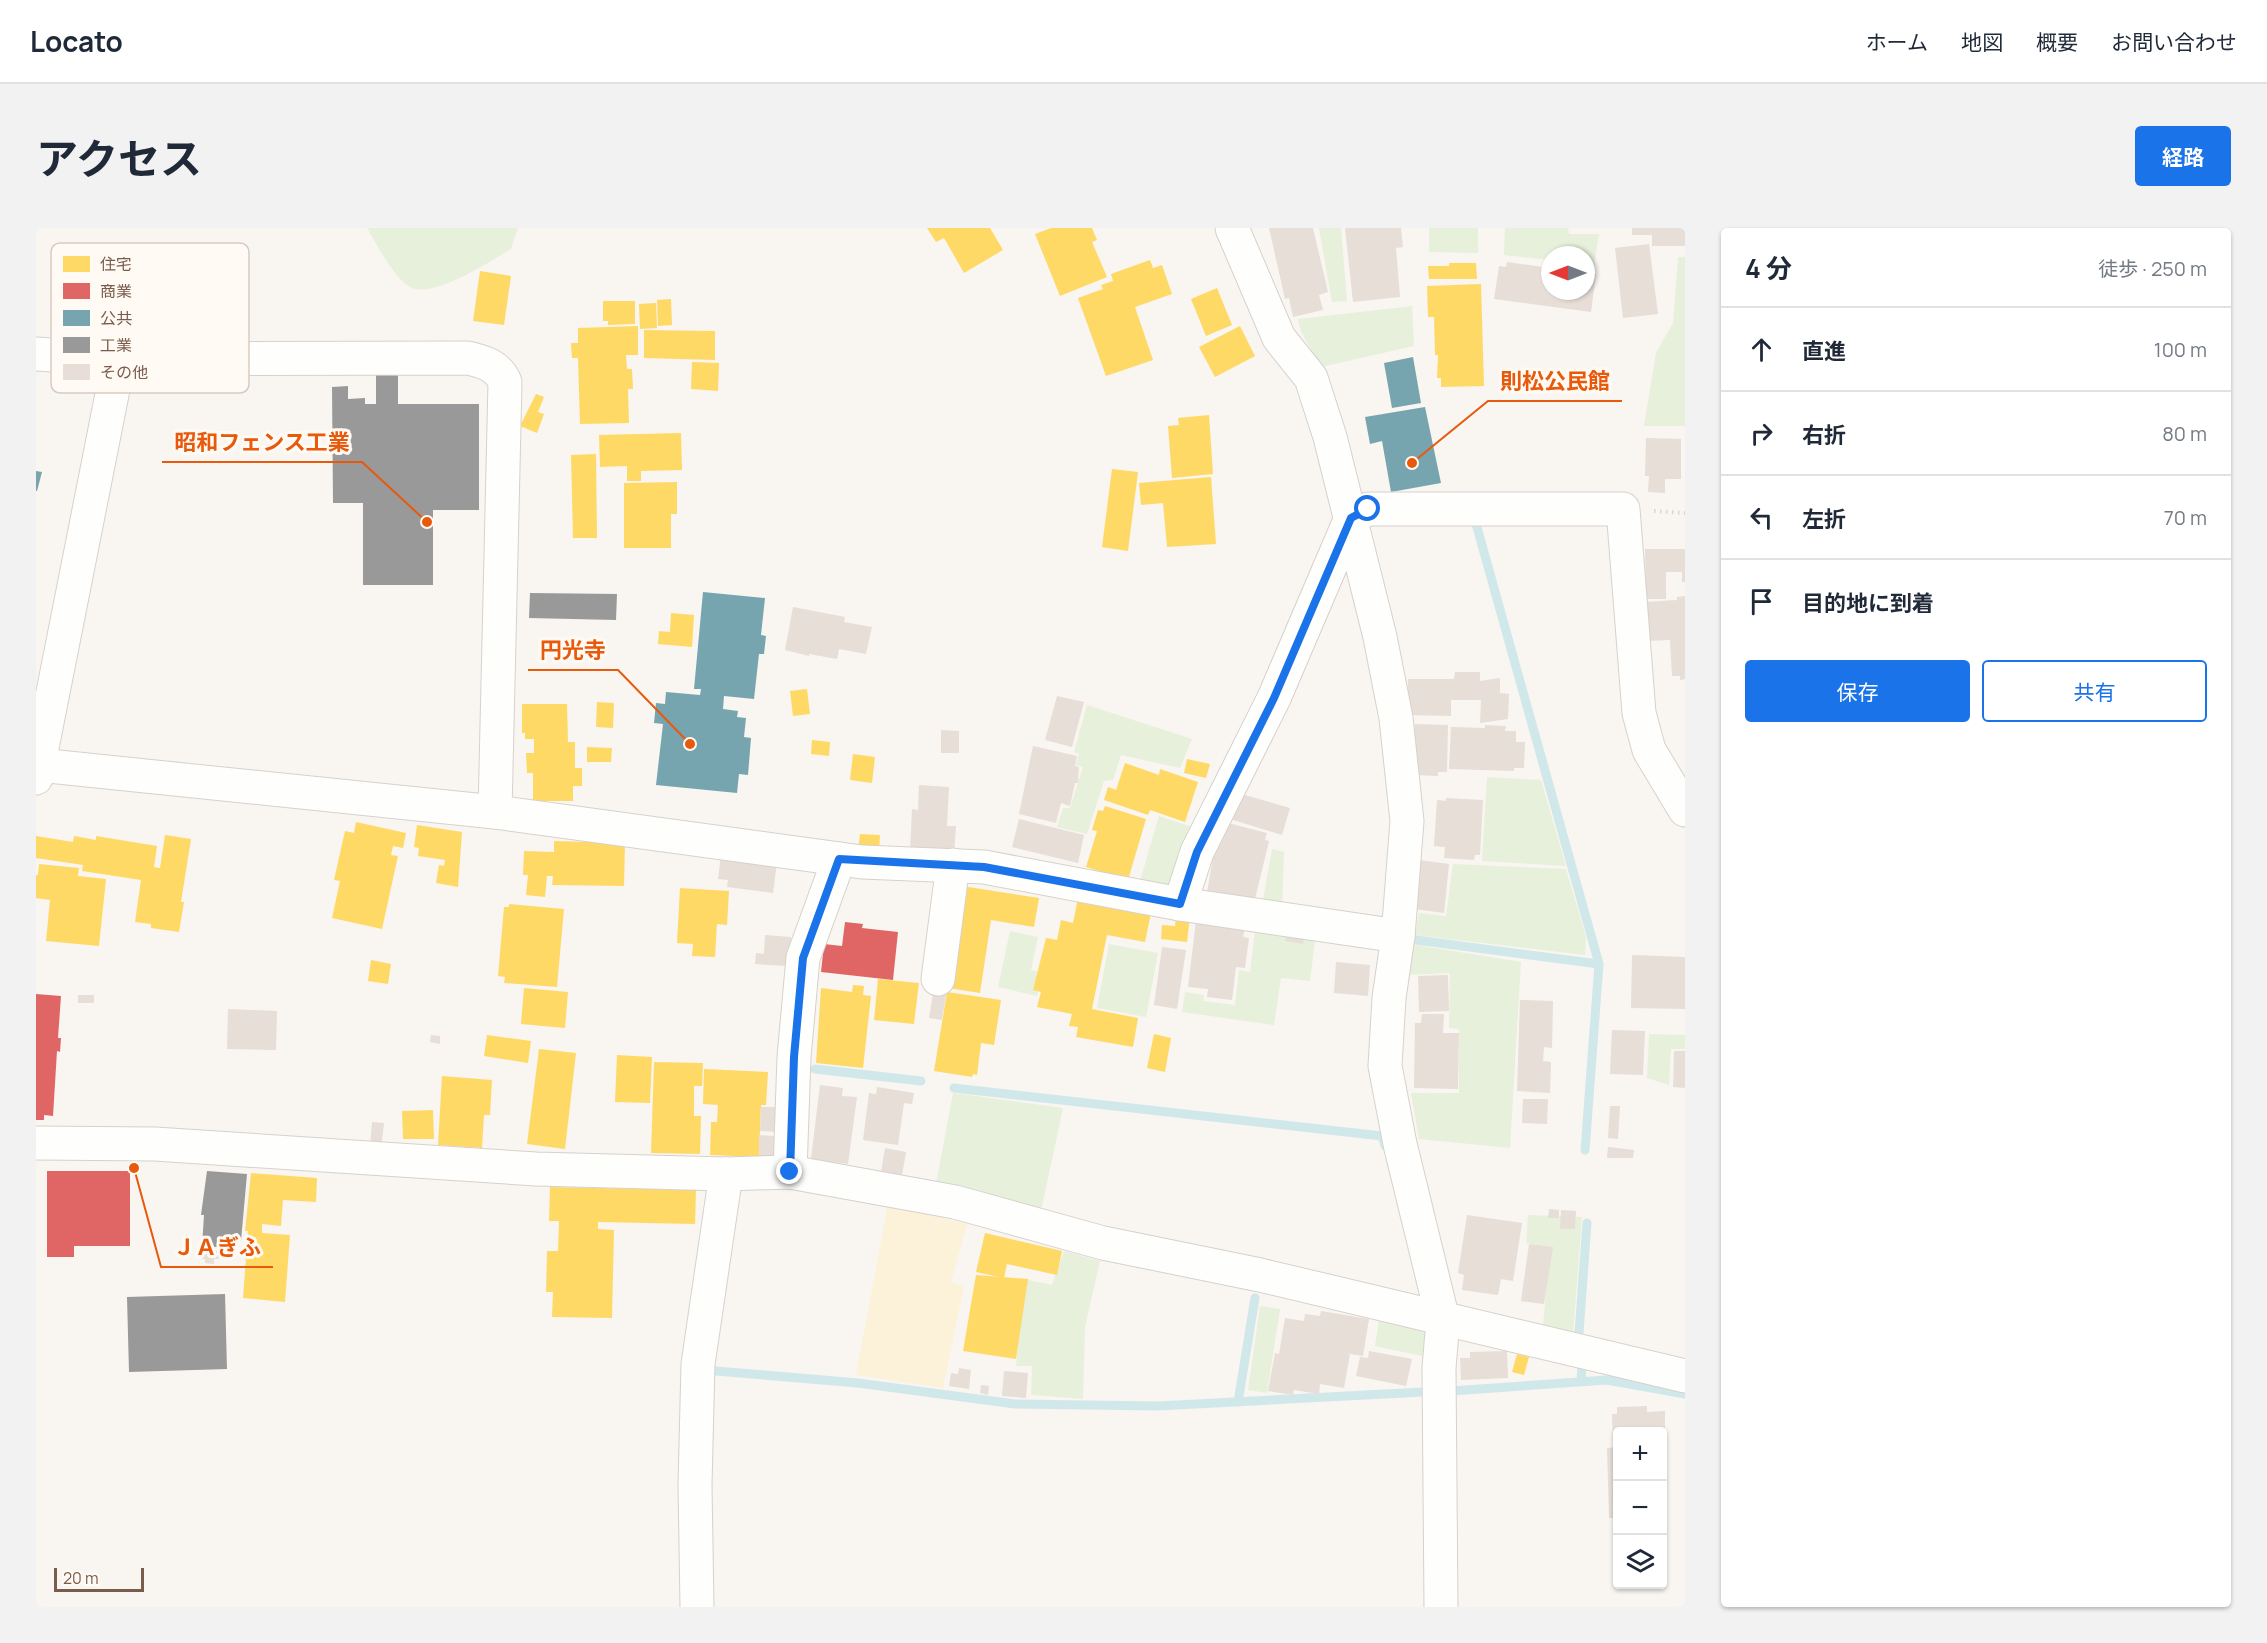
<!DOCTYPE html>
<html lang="ja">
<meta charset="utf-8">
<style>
body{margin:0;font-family:Manrope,"Noto Sans JP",sans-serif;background:#f2f2f3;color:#1f2937}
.controls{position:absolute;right:18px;bottom:18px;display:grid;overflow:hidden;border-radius:6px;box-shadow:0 2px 4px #0004}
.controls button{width:54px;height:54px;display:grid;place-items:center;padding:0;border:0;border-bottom:2px solid #e0e1e3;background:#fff;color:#1f2937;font:30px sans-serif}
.compass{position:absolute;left:1505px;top:18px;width:54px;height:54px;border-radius:50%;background:#fff;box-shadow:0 2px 4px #0004;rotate:270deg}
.scale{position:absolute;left:18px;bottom:15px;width:90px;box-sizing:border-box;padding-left:6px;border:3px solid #7a5c4d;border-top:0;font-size:16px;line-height:21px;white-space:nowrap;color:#7a5c4d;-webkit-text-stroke:4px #fffaf3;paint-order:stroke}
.stop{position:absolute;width:18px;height:18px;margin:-14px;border:4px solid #1a73e8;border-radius:50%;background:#fff}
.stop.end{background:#1a73e8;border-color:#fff;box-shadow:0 2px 6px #0008}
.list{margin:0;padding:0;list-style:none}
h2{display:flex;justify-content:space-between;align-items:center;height:78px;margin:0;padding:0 24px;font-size:26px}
h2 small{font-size:20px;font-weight:400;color:#747a83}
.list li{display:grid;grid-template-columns:39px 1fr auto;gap:18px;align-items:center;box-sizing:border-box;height:84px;padding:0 24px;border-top:2px solid #e0e1e3}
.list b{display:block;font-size:22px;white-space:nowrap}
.list em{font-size:20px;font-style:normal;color:#747a83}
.actions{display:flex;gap:12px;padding:18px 24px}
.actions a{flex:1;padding:14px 0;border:2px solid #1a73e8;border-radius:6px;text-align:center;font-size:21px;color:#1a73e8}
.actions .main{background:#1a73e8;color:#fff}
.icon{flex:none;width:33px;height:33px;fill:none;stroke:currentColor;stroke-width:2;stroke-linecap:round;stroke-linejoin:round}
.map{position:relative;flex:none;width:1649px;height:1379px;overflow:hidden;border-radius:6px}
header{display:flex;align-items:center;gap:36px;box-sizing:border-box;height:84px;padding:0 30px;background:#fff;border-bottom:2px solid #e0e1e3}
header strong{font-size:28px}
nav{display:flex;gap:33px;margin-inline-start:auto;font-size:21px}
.intro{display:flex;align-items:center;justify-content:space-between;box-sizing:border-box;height:144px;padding:0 36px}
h1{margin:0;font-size:42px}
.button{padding:15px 27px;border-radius:6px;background:#1a73e8;color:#fff;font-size:21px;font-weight:700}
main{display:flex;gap:36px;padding:0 36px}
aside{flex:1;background:#fff;border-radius:6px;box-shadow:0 2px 4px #0004}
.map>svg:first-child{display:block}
.green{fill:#e7f0db}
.sand{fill:#fbf2d9}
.homes{fill:#ffd966}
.shops{fill:#e06666}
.public{fill:#76a5af}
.industry{fill:#999}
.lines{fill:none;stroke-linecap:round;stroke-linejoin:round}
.stream{stroke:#d0e8ea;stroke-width:9}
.building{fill:#e6ded7}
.minor-casing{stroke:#d7d1cb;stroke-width:35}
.path{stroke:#dcd5d0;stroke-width:4;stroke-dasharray:1.5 4.5;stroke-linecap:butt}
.minor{stroke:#fefefd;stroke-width:33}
.route{stroke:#1a73e8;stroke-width:8}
.key{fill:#fffaf3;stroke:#d7cbc1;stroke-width:1.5}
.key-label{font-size:16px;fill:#7a5c4d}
.leader{fill:none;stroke:#e8590c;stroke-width:2}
.callout-dot{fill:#e8590c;stroke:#fffaf3;stroke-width:2}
.callout-label{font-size:22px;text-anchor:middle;font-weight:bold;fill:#e8590c;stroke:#fffaf3;stroke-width:6;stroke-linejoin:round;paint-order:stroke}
</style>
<header>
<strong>Locato</strong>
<nav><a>ホーム</a><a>地図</a><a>概要</a><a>お問い合わせ</a></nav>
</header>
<div class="intro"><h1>アクセス</h1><a class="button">経路</a></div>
<main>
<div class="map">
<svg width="1649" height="1379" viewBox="0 0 1649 1379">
<rect width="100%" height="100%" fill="#f9f5f0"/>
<g class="green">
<path d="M331,0H482L475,21C453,34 400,69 376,60C360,54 340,15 331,0Z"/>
<path d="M1283,0H1305L1311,73L1296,74Z"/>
<path d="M1393,0H1442V25L1393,24Z"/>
<path d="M1469,0H1532L1533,6H1563L1558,38L1550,37V27H1514V32L1468,27Z"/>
<path d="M1642,29H1649V198H1608L1620,125L1637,95Z"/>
<path d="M1376,78L1378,118L1285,139C1278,125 1263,105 1262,91Z"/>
<path d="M1051,477L1156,511L1144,540L1085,527L1077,552L1068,553L1051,606L1021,599L1027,580H1034L1047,539L1040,537L1043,526L1038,524Z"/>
<path d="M1451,549L1505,552L1530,638L1446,633Z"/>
<path d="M1123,588L1156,599L1137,663L1104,653Z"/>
<path d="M1236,621L1248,624L1246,681L1226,678Z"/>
<path d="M1417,636L1530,641L1550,709L1549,727L1379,707L1383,685L1410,688Z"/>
<path d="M974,703L1002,709L995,742L1006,745L1001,768L962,759Z"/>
<path d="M1219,704L1279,712L1274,753L1245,750L1238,797L1146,784L1149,764L1168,767L1167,773L1199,777L1203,742L1214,744Z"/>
<path d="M1073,716L1122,725L1110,789L1061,780Z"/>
<path d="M1374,716L1485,734L1474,920L1383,911L1375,865H1423V801L1413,800L1414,745L1370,747Z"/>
<path d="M1613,806L1649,807V821H1635L1633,857L1611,850Z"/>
<path d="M917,865L1027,880L1005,983L900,956Z"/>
<path d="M1492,987L1546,989L1537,1108L1507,1098L1514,1019L1490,1015Z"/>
<path d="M1028,1023L1064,1033L1049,1099L1047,1171L995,1167L996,1138H980L987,1051L1016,1057Z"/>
<path d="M1224,1078L1244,1081L1231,1165L1212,1162Z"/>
<path d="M1343,1093L1390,1103L1386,1128L1339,1118Z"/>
</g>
<path class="sand" d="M852,976L931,996L915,1054L928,1058L907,1160L820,1147Z"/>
<g class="homes">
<path d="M891,0H954L967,22L928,45L908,10L900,14Z"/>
<path d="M1015,0H1056L1061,12L1056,14L1071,49L1024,68L999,6Z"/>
<path d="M1114,32L1117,40L1126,37L1136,66L1099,79L1117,132L1070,148L1042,70L1067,61L1065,57L1077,53L1075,46Z"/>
<path d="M1413,35H1440L1441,51H1393L1392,38H1413Z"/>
<path d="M444,43L475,48L468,97L437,93Z"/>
<path d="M1445,56L1448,158L1405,159V150H1401L1402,127H1399L1398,89H1392L1391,58Z"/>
<path d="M1181,60L1196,97L1170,108L1155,71Z"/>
<path d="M635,71L636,97L622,98L621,72Z"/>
<path d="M567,73H599V96L572,97V93H567Z"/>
<path d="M620,75L621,100L604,101L603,76Z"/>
<path d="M602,98V127H590L591,141H596L597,161H592L593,195L544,196L542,130H536L535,115H542V100Z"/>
<path d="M1204,98L1219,128L1179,149L1163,119Z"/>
<path d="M608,102L679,103V132L608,130Z"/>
<path d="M656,134L683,135L682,163L655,161Z"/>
<path d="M500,166L508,169L502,184L508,186L501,205L484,198Z"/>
<path d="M1173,187L1177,246L1136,250L1132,198L1143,197L1142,190Z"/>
<path d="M645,205L646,242L605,243V253H591V238L564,239L563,207Z"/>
<path d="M560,226L561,310H537L535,227Z"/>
<path d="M1076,241L1102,244L1092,323L1066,319Z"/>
<path d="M1175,249L1180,316L1131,319L1127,275L1105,277L1103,255Z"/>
<path d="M641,254V286H635V320H588V255Z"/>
<path d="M635,385L658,387L656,419L622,416L623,403L634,404Z"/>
<path d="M771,461L774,486L757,488L754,463Z"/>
<path d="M561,474L578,475L577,500L560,499Z"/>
<path d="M486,476H531L532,514H539V540H546V558H537V573H497V545H491L490,525H498V511H489V505H486Z"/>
<path d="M776,512L794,514L793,528L775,526Z"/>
<path d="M551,519L576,520L575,534H551Z"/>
<path d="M817,526L839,529L836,555L814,552Z"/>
<path d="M1151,531L1174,536L1170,550L1148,545Z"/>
<path d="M1089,535L1123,547L1124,541L1162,554L1149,594L1114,582L1112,587L1068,572L1072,559L1080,562Z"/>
<path d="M1069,578L1110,591L1092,652L1050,639L1061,603L1056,602L1062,582L1067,583Z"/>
<path d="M320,594L370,605L367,620L357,618L355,627L362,628L346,701L296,690L304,653L298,652L309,603L318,605Z"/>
<path d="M381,597L426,604L422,659L400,655L403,637L408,638L409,632L382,628L383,620L378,619Z"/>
<path d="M824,606L844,607L843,624L822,623Z"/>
<path d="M129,607L155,611L145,674H148L143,704L115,700V696L99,694L105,652L46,643L47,637L0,630V608L37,614L38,608L60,612V608L121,618L118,639L124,640Z"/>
<path d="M518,613L589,615L588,658L516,657L517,648H511L509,669L490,667L492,647H487L488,623L518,624Z"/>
<path d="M3,636L43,640L42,648L70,651L63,718L10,713L14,672L0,670V647H2Z"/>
<path d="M926,658L1003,670L998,699L955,692L944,765L905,759Z"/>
<path d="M644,660L693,663L691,697L681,696L679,729L656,728L657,716L641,715Z"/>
<path d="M1042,670L1115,685L1109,714L1071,707L1056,781L1102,790L1097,819L1040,809L1042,799L1033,798L1036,786L1001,779L1005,764L997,762L1010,710L1021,712L1025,692L1037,695Z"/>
<path d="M473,676L528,681L521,759L468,755L469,749L462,748L468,679H473Z"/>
<path d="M1140,687L1154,688L1151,714L1125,711L1126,697L1139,698Z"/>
<path d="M335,732L355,736L352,756L332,753Z"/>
<path d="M842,751L883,755L878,796L838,792Z"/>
<path d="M817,757L828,758L827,767L835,768L827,840L780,835L785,760L816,764Z"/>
<path d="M488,760L532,764L529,800L485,796Z"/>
<path d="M911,764L965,772L958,817L945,815L941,847L937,846L936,849L898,843Z"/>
<path d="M1118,806L1135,810L1129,844L1111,840Z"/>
<path d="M451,807L495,813L492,835L448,828Z"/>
<path d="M503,821L540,825L529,921L491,916Z"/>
<path d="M581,827L616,829L614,875L579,874Z"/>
<path d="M618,834L667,835L666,858H658V888H665L664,926L615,925Z"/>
<path d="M668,841L732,844L730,877H725L723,929L674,927L675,894H681L682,877L667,876Z"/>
<path d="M406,848L456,852L454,887H448L446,920L402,917Z"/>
<path d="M397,882L398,911H367L366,883Z"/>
<path d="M215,945L281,950L280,974L247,972L245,998L226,996V1005L254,1007L249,1074L207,1070L212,1003H209Z"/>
<path d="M514,959L660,962L659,996L562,994V1001L578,1002L576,1090L516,1089L517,1064H510L511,1023H522L523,993H513Z"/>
<path d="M949,1005L1026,1023L1021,1047L971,1036L968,1050L940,1044Z"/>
<path d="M940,1047L992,1051L980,1131L927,1123Z"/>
<path d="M1481,1126L1493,1129L1488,1147L1476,1144Z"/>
</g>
<g class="shops">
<path d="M809,694L827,696L826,700L862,704L857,752L785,744L788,716L806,718Z"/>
<path d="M0,766L25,768L22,810H25L24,824L21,823L17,888L8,887V892H0Z"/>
<path d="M11,943H94V1018H38V1029H11Z"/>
</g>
<g class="public">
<path d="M1377,129L1385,175L1356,180L1348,135Z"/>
<path d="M1389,179L1405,255L1355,264L1346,213L1334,216L1329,189Z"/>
<path d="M0,243L6,244L1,263H0Z"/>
<path d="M667,364L729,370L725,407L730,408L728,426H723L718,471L688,468L687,481L702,483L701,489L710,490L708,509L715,510L712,547L703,546L701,565L620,557L627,496L618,495L620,475L629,476L630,464L664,467L665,461H658Z"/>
</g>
<g class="industry">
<path d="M340,146H362V176H443V282H397V357H327V275H297L296,159L312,158V171L329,170V176H340Z"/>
<path d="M494,365L581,366L580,392L493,390Z"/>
<path d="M171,943L211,946L205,1013L195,1012L194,1020L166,1018L168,987H165Z"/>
<path d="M189,1066L191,1141L93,1144L91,1069Z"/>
</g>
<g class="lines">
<g class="stream">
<path d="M1439,292L1563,736L1549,922"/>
<path d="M1380,712L1563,736"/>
<path d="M779,841L885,853"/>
<path d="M918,860L1346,908L1349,918"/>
<path d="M1543,1105L1551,995"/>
<path d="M680,1143L822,1155L979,1176L1122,1178L1387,1164"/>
<path d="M1545,1154L1546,1135"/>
<path d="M1415,1163L1571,1152L1649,1166"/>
<path d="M1202,1174L1219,1070"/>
</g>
</g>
<g class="building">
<path d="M1233,0H1277L1292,64L1283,67L1287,82L1257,89L1253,70L1249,71Z"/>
<path d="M1309,0H1365L1367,19L1360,20L1364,69L1317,74Z"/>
<path d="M1596,0H1649V18H1616V7H1596Z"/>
<path d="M1613,16L1622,86L1587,90L1579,20Z"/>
<path d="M1471,34L1514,40V63H1550V44L1560,46L1555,84L1458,71L1463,38L1470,39Z"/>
<path d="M1610,210L1645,211V251H1629V265L1612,264L1613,248H1609Z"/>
<path d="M1609,321H1649V354H1646V344H1630V371H1610Z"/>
<path d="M1649,368V451L1644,452V448H1636L1634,412L1610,413L1608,374L1641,372V369Z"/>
<path d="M757,379L809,389L808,394L836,399L830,426L803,421L801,431L773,426V428L749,422Z"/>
<path d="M1419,444H1444V453L1464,450V465L1473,466L1472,491L1444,495L1445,472H1415V488L1372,487V451H1418Z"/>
<path d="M1021,468L1048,474L1036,519L1009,512Z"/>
<path d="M1379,496L1412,497L1411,544H1402V548L1378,547Z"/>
<path d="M1449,497L1470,498L1469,503H1480V514H1489L1488,540H1478V543L1413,541L1415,499L1449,500Z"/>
<path d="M905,502L923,503V525H905Z"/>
<path d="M997,518L1041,528L1039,538L1043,539L1042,555H1039L1034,578L1025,575L1020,595L983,586Z"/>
<path d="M883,557L913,559L911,598H920L918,626L874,624L876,581L882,582Z"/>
<path d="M1202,565L1254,580L1246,607L1194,591Z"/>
<path d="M1410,570L1447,572L1444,627H1439L1438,632L1408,630L1409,619L1398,618L1401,572L1410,573Z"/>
<path d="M983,591L1048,607L1042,635L976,619Z"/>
<path d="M1192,595L1231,605L1229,612L1233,613L1217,679L1170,670L1178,624Z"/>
<path d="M685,627L741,634L737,665L691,659L692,652L682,651Z"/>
<path d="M1384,632L1413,636L1408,685L1378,681Z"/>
<path d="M1160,693L1209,699L1207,709L1213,710L1209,740L1200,739L1196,772L1171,769L1172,761L1152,759Z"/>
<path d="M1251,704L1269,707L1267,716L1249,713Z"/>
<path d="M729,707L755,709L753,738L719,736L720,725L728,726Z"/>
<path d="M1126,719L1150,722L1141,781L1118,777Z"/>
<path d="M1596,727L1649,729V781L1595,780Z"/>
<path d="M1300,734L1334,737L1332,768L1298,765Z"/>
<path d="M1412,747L1413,783L1383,784L1382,748Z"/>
<path d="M897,765L910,767L906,792L893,790Z"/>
<rect x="42" y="767" width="16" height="8"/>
<path d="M1484,772L1517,773L1516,820L1508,819L1507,833L1515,834L1514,865L1481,863Z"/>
<path d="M192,781L241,783L240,822L191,821Z"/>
<path d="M1386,786H1408L1407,805H1423L1422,861L1378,860L1379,795H1385Z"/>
<path d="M1576,802L1609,803L1607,847L1574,846Z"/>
<path d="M395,807L404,808V816L394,814Z"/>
<path d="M1638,823H1649V860L1637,859Z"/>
<path d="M784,857L807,860L806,868L821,869L812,936L775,931Z"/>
<path d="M841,859L878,865L876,876L868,875L862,917L827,912L833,865L840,866Z"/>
<path d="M1487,871H1512L1511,896L1486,895Z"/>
<path d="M1574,878H1584L1582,911L1572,910Z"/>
<path d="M725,879H742L741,904L724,903Z"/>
<path d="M336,894L348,895L345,921L334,919Z"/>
<path d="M723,907L739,908L738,927L732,931L723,929Z"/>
<path d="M1572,919L1598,922L1597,930H1571Z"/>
<path d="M849,920L870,924L866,947L845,944Z"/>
<path d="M1513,981L1523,982V990H1512Z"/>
<path d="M1525,982L1540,983L1539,1001H1524Z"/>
<path d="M1431,987L1486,995L1477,1053L1465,1051L1462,1067L1426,1062L1428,1047L1422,1045Z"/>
<path d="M1493,1016L1517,1019L1508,1076L1485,1073Z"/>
<path d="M166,1023H183V1031H178V1036L169,1035V1031H166Z"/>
<path d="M1285,1083L1333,1091L1327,1128L1314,1126L1308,1160L1284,1156L1283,1166L1258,1162L1257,1167L1232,1163L1239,1125L1243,1126L1249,1090L1268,1093L1269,1086L1284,1088Z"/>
<path d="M1333,1123L1376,1131L1370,1158L1320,1148L1324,1129L1332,1130Z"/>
<path d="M1471,1123L1472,1150L1425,1152L1424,1130H1434V1124Z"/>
<path d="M923,1140L935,1142L933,1161L913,1158L915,1145L922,1146Z"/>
<path d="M968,1143L992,1145L990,1170L966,1168Z"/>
<path d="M945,1157L953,1158L952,1167L944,1165Z"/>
<path d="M1611,1178V1184L1629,1183V1213L1626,1214V1204H1582V1215H1577L1576,1186H1581V1179Z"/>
<path d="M1582,1219V1290H1573L1571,1220Z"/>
</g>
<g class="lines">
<g class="minor-casing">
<g id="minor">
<path d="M1196,0L1243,110L1275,150L1294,209L1344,409L1360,490L1371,593L1362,708L1353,770L1349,838L1364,916L1407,1092L1403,1140L1405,1379"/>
<path d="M0,126L83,131L432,130C449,134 462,138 469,154L459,584"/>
<path d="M3,537L459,584L826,634L948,639L1144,676L1362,708"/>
<path d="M0,550L83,131"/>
<path d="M1144,676L1161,624L1238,470L1315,290L1332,281H1587L1603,485L1613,522L1649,582"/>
<path d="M902,751L917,637"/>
<path d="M0,915L119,916L500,941L690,946L754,944L919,974L1067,1015L1224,1047L1649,1148"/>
<path d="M754,944L758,829L767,730L803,631"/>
<path d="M661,1379L659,1257L662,1136L690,946"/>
</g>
</g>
<path class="path" d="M1618,283L1649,285"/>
<use href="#minor" class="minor"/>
</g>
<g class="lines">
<path class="route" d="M754,944L758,829L767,730L803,631L948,639L1144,676L1161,624L1238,470L1315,290L1332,281"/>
</g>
<rect x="15" y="15" width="198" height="150" rx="9" class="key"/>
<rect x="27" y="28" width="27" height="16" fill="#ffd966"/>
<rect x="27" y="55" width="27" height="16" fill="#e06666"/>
<rect x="27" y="82" width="27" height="16" fill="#76a5af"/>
<rect x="27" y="109" width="27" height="16" fill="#999"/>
<rect x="27" y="136" width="27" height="16" fill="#e6ded7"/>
<g class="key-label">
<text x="64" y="42">住宅</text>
<text x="64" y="69">商業</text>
<text x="64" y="96">公共</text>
<text x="64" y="123">工業</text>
<text x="64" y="150">その他</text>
</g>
<path class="leader" d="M1376 235L1452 173H1586M391 294L326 234H126M654 516L582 442H492M98 940L125 1039H237"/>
<g class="callout-dot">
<circle cx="1376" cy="235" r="6"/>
<circle cx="391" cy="294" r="6"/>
<circle cx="654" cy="516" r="6"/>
<circle cx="98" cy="940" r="6"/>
</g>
<g class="callout-label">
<text x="1519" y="161">則松公民館</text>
<text x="226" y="222">昭和フェンス工業</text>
<text x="537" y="430">円光寺</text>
<text x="181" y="1027">ＪＡぎふ</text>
</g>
</svg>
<div class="controls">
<button>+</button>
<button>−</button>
<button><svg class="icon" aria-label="layers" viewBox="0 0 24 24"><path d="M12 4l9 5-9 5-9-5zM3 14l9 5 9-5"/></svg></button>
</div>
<svg class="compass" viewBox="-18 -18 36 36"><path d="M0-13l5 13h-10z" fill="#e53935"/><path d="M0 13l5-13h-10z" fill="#747a83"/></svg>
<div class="scale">20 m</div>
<div class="stop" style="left:1332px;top:281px"></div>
<div class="stop end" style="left:754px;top:944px"></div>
</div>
<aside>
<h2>4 分<small>徒歩 · 250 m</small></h2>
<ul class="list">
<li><svg class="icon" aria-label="ahead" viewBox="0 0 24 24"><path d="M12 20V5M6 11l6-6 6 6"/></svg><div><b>直進</b></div><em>100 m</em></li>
<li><svg class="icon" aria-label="right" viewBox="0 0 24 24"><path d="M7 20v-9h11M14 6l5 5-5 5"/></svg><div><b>右折</b></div><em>80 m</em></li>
<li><svg class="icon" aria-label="left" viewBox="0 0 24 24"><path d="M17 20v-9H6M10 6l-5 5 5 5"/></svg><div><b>左折</b></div><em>70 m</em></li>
<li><svg class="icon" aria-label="arrive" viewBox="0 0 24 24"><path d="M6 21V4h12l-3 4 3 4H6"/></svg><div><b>目的地に到着</b></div></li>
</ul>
<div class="actions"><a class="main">保存</a><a>共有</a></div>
</aside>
</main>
